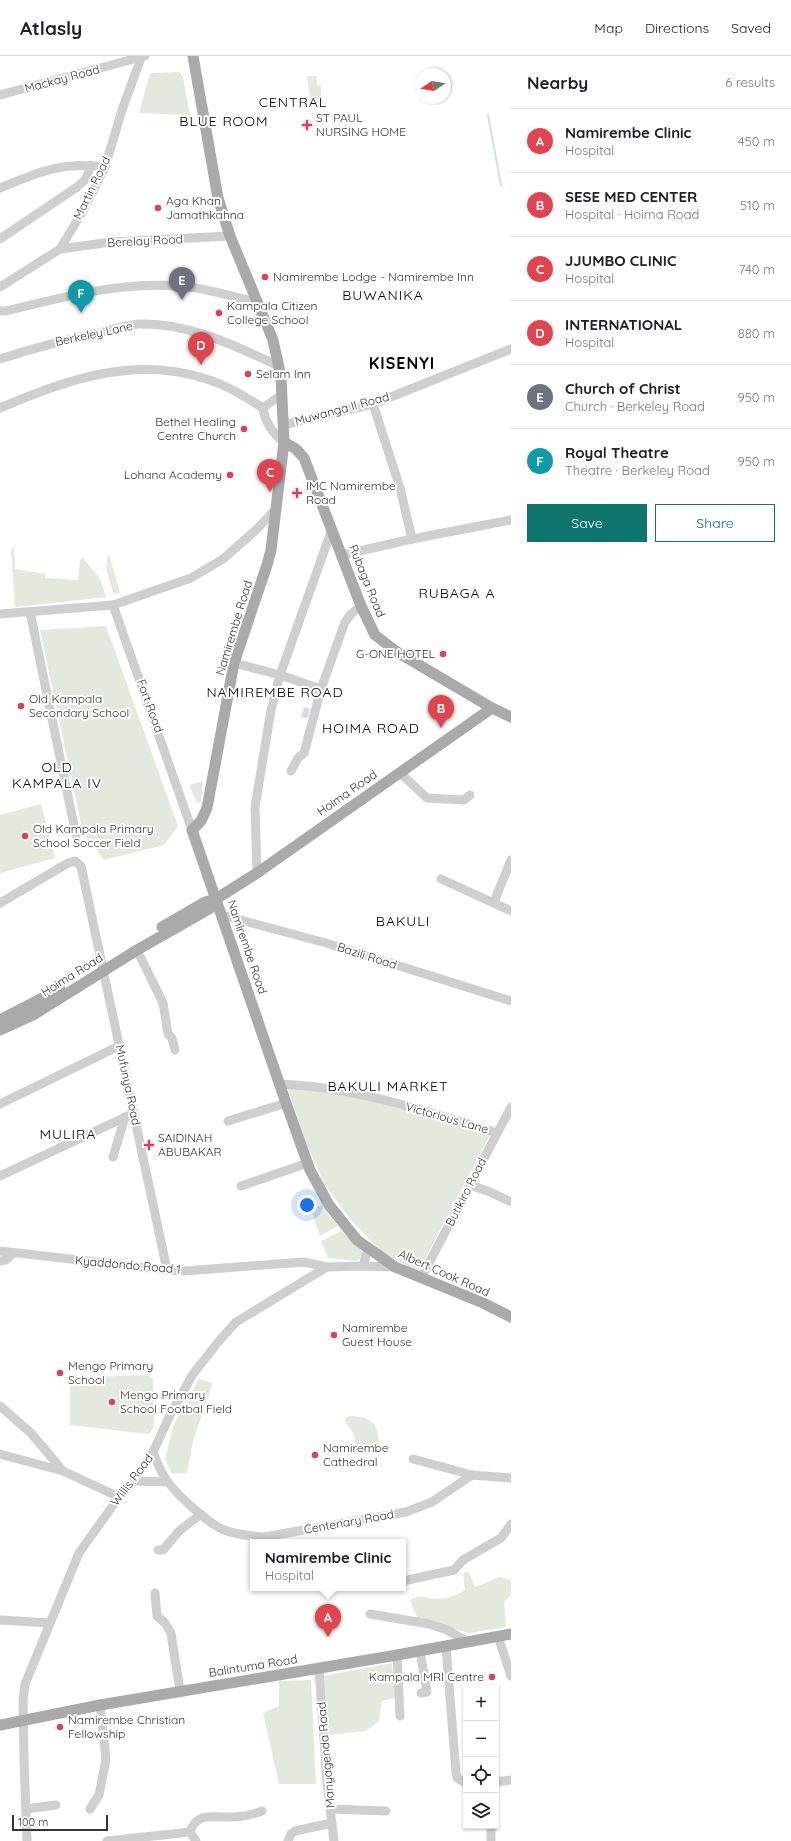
<!DOCTYPE html>
<meta charset="utf-8">
<style>
body{margin:0;font-family:Quicksand,sans-serif;background:#f6f6f6;color:#202124}
.controls{position:absolute;right:12px;bottom:12px;display:grid;overflow:hidden;border-radius:0px;box-shadow:0 1px 3px #0004}
.controls button{width:36px;height:36px;display:grid;place-items:center;padding:0;border:0;border-bottom:1px solid #e0e0e0;background:#fff;color:#202124;font:20px sans-serif}
.compass{position:absolute;left:415px;top:12px;width:36px;height:36px;border-radius:50%;background:#fff;box-shadow:0 1px 3px #0004;rotate:258deg}
.scale{position:absolute;left:12px;bottom:10px;width:96px;box-sizing:border-box;padding-left:4px;border:2px solid #323232;border-top:0;font-size:11px;line-height:14px;white-space:nowrap;color:#323232;-webkit-text-stroke:3px #fff;paint-order:stroke}
.you{position:absolute;left:307px;top:1149px;width:14px;height:14px;margin:-10px;border:3px solid #fff;border-radius:50%;background:#1a73e8;box-shadow:0 0 0 6px #1a73e833}
.badge{display:grid;place-items:center;width:26px;height:26px;border-radius:50%;background:#0f766e;color:#fff;font-size:13px;font-weight:700}
.pin{position:absolute;translate:-50% -33px;filter:drop-shadow(0 1px 2px #0008)}
.pin::after{content:'';position:absolute;top:21px;width:14px;height:12px;background:inherit;clip-path:polygon(0 0,100% 0,50% 100%)}
.popup{position:absolute;left:250px;top:1483px;width:156px;height:52px;box-sizing:border-box;display:grid;place-content:center;border-radius:0px;background:#fff;filter:drop-shadow(0 1px 3px #0005);font-size:13px;white-space:nowrap;color:#757577}
.popup b{font-size:15px;color:#202124}
.popup::after{content:'';position:absolute;left:50%;top:100%;margin-left:-8px;border:8px solid transparent;border-top-color:#fff}
.list{margin:0;padding:0;list-style:none}
h2{display:flex;justify-content:space-between;align-items:center;height:52px;margin:0;padding:0 16px;font-size:17px}
h2 small{font-size:13px;font-weight:400;color:#757577}
.list li{display:grid;grid-template-columns:26px 1fr auto;gap:12px;align-items:center;box-sizing:border-box;height:64px;padding:0 16px;border-top:1px solid #e0e0e0}
.list b{display:block;font-size:15px;white-space:nowrap}
.list p{margin:0;font-size:13px;white-space:nowrap;color:#757577}
.list em{font-size:13px;font-style:normal;color:#757577}
.actions{display:flex;gap:8px;padding:12px 16px}
.actions a{flex:1;padding:9px 0;border:1px solid #0f766e;border-radius:0px;text-align:center;font-size:14px;color:#0f766e}
.actions .main{background:#0f766e;color:#fff}
.icon{flex:none;width:22px;height:22px;fill:none;stroke:currentColor;stroke-width:2;stroke-linecap:round;stroke-linejoin:round}
.map{position:relative;flex:none;width:511px;height:1785px;overflow:hidden}
header{display:flex;align-items:center;gap:24px;box-sizing:border-box;height:56px;padding:0 20px;background:#fff;border-bottom:1px solid #e0e0e0}
header strong{font-size:19px}
nav{display:flex;gap:22px;margin-inline-start:auto;font-size:14px}
main{display:flex}
aside{flex:1;background:#fff}
.map>svg:first-child{display:block}
.green{fill:#e3e9dc}
.water{fill:#cde0ea}
.lines{fill:none;stroke-linecap:round;stroke-linejoin:round}
.stream{stroke:#cde0ea;stroke-width:2}
.minor{stroke:#cfcfcf;stroke-width:9}
.major{stroke:#aaa;stroke-width:11}
.poi-dot{fill:#dc4255;stroke:#fff;stroke-width:1.5}
.labels{text-anchor:middle;stroke-width:4;stroke-linejoin:round;paint-order:stroke}
.street-label{font-size:12px;fill:#323232;stroke:#fff}
.poi-label{font-size:12px;fill:#323232;stroke:#fff;text-anchor:start}
.quarter-label{font-size:14px;letter-spacing:1px;fill:#000;stroke:#fff}
.district-label{font-size:16px;font-weight:bold;letter-spacing:1px;fill:#000;stroke:#fff}
</style>
<header>
<strong>Atlasly</strong>
<nav><a>Map</a><a>Directions</a><a>Saved</a></nav>
</header>
<main>
<div class="map">
<svg width="511" height="1785" viewBox="0 0 511 1785">
<rect width="100%" height="100%" fill="#fff"/>
<g class="green">
<path d="M179,16L183,21L190,59L139,57L150,17Z"/>
<path d="M307,20H317V29L321,30V40L316,44L310,42Z"/>
<path d="M14,490L15,513L45,518V522L78,524L80,504L83,502L100,523L106,541L15,551L11,494Z"/>
<path d="M109,498L120,537L114,538C111,527 102,510 109,498Z"/>
<path d="M106,570L178,770L164,789L104,804L83,777L40,574Z"/>
<path d="M203,725L201,745L199,747H197L189,729Z"/>
<path d="M41,748L55,802L0,817V759Z"/>
<path d="M299,1032L361,1041L490,1079L418,1216L382,1196L350,1163L325,1129L306,1087L288,1033Z"/>
<path d="M323,1149L330,1161L338,1170L320,1180L311,1153Z"/>
<path d="M341,1175L363,1196V1202L356,1205L328,1202L321,1185Z"/>
<path d="M147,1319L153,1323L154,1371L149,1378L70,1369V1322Z"/>
<path d="M199,1323L213,1327L193,1385L187,1417L172,1418L165,1403L174,1368Z"/>
<path d="M352,1360C376,1362 377,1369 380,1391L356,1394L354,1378L345,1366L346,1361Z"/>
<path d="M468,1515L475,1531L500,1521L511,1524V1539L504,1546L506,1571L469,1577L418,1563L410,1545C418,1537 425,1542 434,1543C446,1543 456,1540 465,1534L463,1518Z"/>
<path d="M392,1607L395,1642L382,1645L379,1665L366,1675L328,1679L324,1620Z"/>
<path d="M311,1624L316,1728H279L263,1657L279,1650V1625Z"/>
</g>
<path class="water" d="M304,651L310,653L307,662L301,661Z"/>
<g class="lines">
<path class="stream" d="M488,59L501,129"/>
<g class="minor">
<path d="M0,39L145,0"/>
<path d="M0,132C38,116 63,105 105,111"/>
<path d="M0,183L77,131L86,123L91,109"/>
<path d="M60,193L111,186L230,180"/>
<path d="M0,231L60,193L83,155L105,111L122,54L141,2"/>
<path d="M0,255H6C63,241 119,226 178,230C205,232 232,240 259,247"/>
<path d="M0,303C34,292 68,283 103,276C115,273 127,269 139,268C188,266 235,290 279,310"/>
<path d="M373,348L400,432L412,483"/>
<path d="M0,352C65,324 133,300 203,322C225,328 244,340 263,352"/>
<path d="M263,352C265,366 272,377 284,386"/>
<path d="M263,352L282,338"/>
<path d="M283,369L373,348L511,293"/>
<path d="M342,499L412,483L511,464"/>
<path d="M113,549L192,774"/>
<path d="M30,556L76,779"/>
<path d="M0,558L113,549L191,522L223,503L256,474L276,453"/>
<path d="M234,607L280,619L321,633"/>
<path d="M291,715L298,702L304,697L321,633L345,566L351,558L361,550"/>
<path d="M399,716L427,742L464,744L470,739"/>
<path d="M257,817L255,751L271,654L280,619L332,473"/>
<path d="M441,823L511,855"/>
<path d="M494,846L511,804"/>
<path d="M0,847L68,807L75,805L81,810L167,1214"/>
<path d="M222,859L326,887L511,945"/>
<path d="M137,894L163,947L168,978L172,982L175,994"/>
<path d="M280,1028C354,1031 426,1055 497,1077"/>
<path d="M0,1048L119,990"/>
<path d="M228,1065L286,1047"/>
<path d="M113,1101L125,1061"/>
<path d="M0,1120L134,1057"/>
<path d="M470,1129L490,1136L511,1146"/>
<path d="M241,1130L308,1107"/>
<path d="M0,1195L167,1214L184,1215L304,1206L327,1211"/>
<path d="M0,1205L6,1204L13,1197"/>
<path d="M363,1210L368,1193"/>
<path d="M421,1222L511,1051"/>
<path d="M0,1350L31,1377L63,1415"/>
<path d="M153,1396C157,1407 161,1417 168,1426C178,1440 209,1468 224,1474C237,1479 251,1480 264,1481L406,1456L432,1446L472,1419"/>
<path d="M0,1398L63,1415L119,1441"/>
<path d="M413,1403L472,1419L511,1422"/>
<path d="M134,1425L168,1426"/>
<path d="M158,1494H163L179,1475L201,1458"/>
<path d="M403,1525L454,1514L463,1504L501,1482L511,1468"/>
<path d="M155,1537L157,1560L165,1567L171,1577L180,1635"/>
<path d="M370,1558L429,1568L447,1574L468,1586"/>
<path d="M0,1564L50,1567"/>
<path d="M498,1580L511,1620"/>
<path d="M446,1590L456,1717L457,1722L466,1727"/>
<path d="M420,1595L427,1636L421,1637"/>
<path d="M397,1599L400,1660"/>
<path d="M319,1613L327,1727L334,1785"/>
<path d="M496,1726L511,1724"/>
<path d="M26,1753L56,1749"/>
<path d="M90,1753L99,1739L106,1703L100,1649"/>
<path d="M330,1753L386,1755"/>
<path d="M491,1770V1785"/>
<path d="M27,1785L24,1704L23,1645L25,1628L79,1497L119,1441L134,1425L153,1396L171,1357L193,1318L219,1285L236,1266L327,1211L363,1210L395,1211"/>
<path d="M107,1785L190,1776"/>
<path d="M196,1785L190,1776C197,1755 213,1762 231,1761C241,1761 252,1759 262,1755"/>
<path d="M288,1785L291,1778L295,1775L332,1767"/>
</g>
<g class="major">
<path d="M193,0L218,142L230,180L273,284L281,321L284,386L271,494L267,509L234,607L207,752L201,765L192,774L286,1047L310,1114L329,1149L357,1184L395,1211L483,1247L511,1261"/>
<path d="M284,386L296,393L304,402L361,550L375,579L397,596L492,652L511,661"/>
<path d="M162,871L205,846L216,843"/>
<path d="M0,964L60,933"/>
<path d="M0,974L33,959L137,894L209,853L216,843L257,817L492,652"/>
<path d="M0,1669L100,1649L397,1599L511,1578"/>
</g>
</g>
<g class="poi-dot">
<path d="M305 63h4v4h4v4h-4v4h-4v-4h-4v-4h4z"/>
<circle cx="158" cy="152" r="4"/>
<circle cx="265" cy="221" r="4"/>
<circle cx="219" cy="257" r="4"/>
<circle cx="248" cy="318" r="4"/>
<circle cx="244" cy="373" r="4"/>
<circle cx="230" cy="419" r="4"/>
<path d="M295 431h4v4h4v4h-4v4h-4v-4h-4v-4h4z"/>
<circle cx="443" cy="598" r="4"/>
<circle cx="21" cy="650" r="4"/>
<circle cx="25" cy="780" r="4"/>
<path d="M147 1083h4v4h4v4h-4v4h-4v-4h-4v-4h4z"/>
<circle cx="334" cy="1279" r="4"/>
<circle cx="60" cy="1317" r="4"/>
<circle cx="112" cy="1346" r="4"/>
<circle cx="315" cy="1399" r="4"/>
<circle cx="492" cy="1621" r="4"/>
<circle cx="60" cy="1671" r="4"/>
</g>
<g class="labels">
<g class="street-label">
<text transform="translate(62 23) rotate(-15)" y="4">Mackay Road</text>
<text transform="translate(92 132) rotate(-64)" y="4">Martin Road</text>
<text transform="translate(145 185) rotate(-3)" y="4">Berelay Road</text>
<text transform="translate(94 278) rotate(-12)" y="4">Berkeley Lane</text>
<text transform="translate(342 353) rotate(-15)" y="4">Muwanga II Road</text>
<text transform="translate(367 525) rotate(68)" y="4">Rubaga Road</text>
<text transform="translate(234 572) rotate(-73)" y="4">Namirembe Road</text>
<text transform="translate(150 650) rotate(70)" y="4">Fort Road</text>
<text transform="translate(347 737) rotate(-35)" y="4">Hoima Road</text>
<text transform="translate(247 891) rotate(71)" y="4">Namirembe Road</text>
<text transform="translate(367 900) rotate(18)" y="4">Bazili Road</text>
<text transform="translate(72 919) rotate(-32)" y="4">Hoima Road</text>
<text transform="translate(128 1029) rotate(78)" y="4">Mufunya Road</text>
<text transform="translate(447 1062) rotate(16)" y="4">Victorious Lane</text>
<text transform="translate(466 1136) rotate(-63)" y="4">Butikiro Road</text>
<text transform="translate(128 1209) rotate(5)" y="4">Kyaddondo Road 1</text>
<text transform="translate(444 1217) rotate(24)" y="4">Albert Cook Road</text>
<text transform="translate(132 1424) rotate(-53)" y="4">Willis Road</text>
<text transform="translate(349 1466) rotate(-10)" y="4">Centenary Road</text>
<text transform="translate(253 1610) rotate(-9)" y="4">Balintuma Road</text>
<text transform="translate(326 1699) rotate(-95)" y="4">Manyagenda Road</text>
</g>
<g class="poi-label">
<text x="316" y="66">ST PAUL<tspan x="316" dy="14">NURSING HOME</tspan></text>
<text x="166" y="149">Aga Khan<tspan x="166" dy="14">Jamathkahna</tspan></text>
<text x="273" y="225">Namirembe Lodge - Namirembe Inn</text>
<text x="227" y="254">Kampala Citizen<tspan x="227" dy="14">College School</tspan></text>
<text x="256" y="322">Selam Inn</text>
<text x="236" y="370" text-anchor="end">Bethel Healing<tspan x="236" dy="14">Centre Church</tspan></text>
<text x="222" y="423" text-anchor="end">Lohana Academy</text>
<text x="306" y="434">IMC Namirembe<tspan x="306" dy="14">Road</tspan></text>
<text x="435" y="602" text-anchor="end">G-ONE HOTEL</text>
<text x="29" y="647">Old Kampala<tspan x="29" dy="14">Secondary School</tspan></text>
<text x="33" y="777">Old Kampala Primary<tspan x="33" dy="14">School Soccer Field</tspan></text>
<text x="158" y="1086">SAIDINAH<tspan x="158" dy="14">ABUBAKAR</tspan></text>
<text x="342" y="1276">Namirembe<tspan x="342" dy="14">Guest House</tspan></text>
<text x="68" y="1314">Mengo Primary<tspan x="68" dy="14">School</tspan></text>
<text x="120" y="1343">Mengo Primary<tspan x="120" dy="14">School Footbal Field</tspan></text>
<text x="323" y="1396">Namirembe<tspan x="323" dy="14">Cathedral</tspan></text>
<text x="484" y="1625" text-anchor="end">Kampala MRI Centre</text>
<text x="68" y="1668">Namirembe Christian<tspan x="68" dy="14">Fellowship</tspan></text>
</g>
<g class="quarter-label">
<text x="293" y="51">CENTRAL</text>
<text x="224" y="70">BLUE ROOM</text>
<text x="383" y="244">BUWANIKA</text>
<text x="457" y="542">RUBAGA A</text>
<text x="275" y="641">NAMIREMBE ROAD</text>
<text x="371" y="677">HOIMA ROAD</text>
<text x="57" y="716">OLD<tspan x="57" dy="16">KAMPALA IV</tspan></text>
<text x="403" y="870">BAKULI</text>
<text x="388" y="1035">BAKULI MARKET</text>
<text x="68" y="1083">MULIRA</text>
</g>
<g class="district-label">
<text x="402" y="313">KISENYI</text>
</g>
</g>
</svg>
<div class="controls">
<button>+</button>
<button>−</button>
<button><svg class="icon" aria-label="locate" viewBox="0 0 24 24"><circle cx="12" cy="12" r="6"/><path d="M12 2v4M12 18v4M2 12h4M18 12h4"/></svg></button>
<button><svg class="icon" aria-label="layers" viewBox="0 0 24 24"><path d="M12 4l9 5-9 5-9-5zM3 14l9 5 9-5"/></svg></button>
</div>
<svg class="compass" viewBox="-18 -18 36 36"><path d="M0-13l5 13h-10z" fill="#e53935"/><path d="M0 13l5-13h-10z" fill="#757577"/></svg>
<div class="scale">100 m</div>
<div class="you"></div>
<div class="pin badge" style="left:328px;top:1581px;background:#e0444e">A</div>
<div class="popup"><b>Namirembe Clinic</b>Hospital</div>
<div class="pin badge" style="left:441px;top:672px;background:#e0444e">B</div>
<div class="pin badge" style="left:270px;top:436px;background:#e0444e">C</div>
<div class="pin badge" style="left:201px;top:309px;background:#e0444e">D</div>
<div class="pin badge" style="left:182px;top:244px;background:#6b7280">E</div>
<div class="pin badge" style="left:81px;top:257px;background:#0f9aa8">F</div>
</div>
<aside>
<h2>Nearby<small>6 results</small></h2>
<ul class="list">
<li><span class="badge" style="background:#e0444e">A</span><div><b>Namirembe Clinic</b><p>Hospital</p></div><em>450 m</em></li>
<li><span class="badge" style="background:#e0444e">B</span><div><b>SESE MED CENTER</b><p>Hospital · Hoima Road</p></div><em>510 m</em></li>
<li><span class="badge" style="background:#e0444e">C</span><div><b>JJUMBO CLINIC</b><p>Hospital</p></div><em>740 m</em></li>
<li><span class="badge" style="background:#e0444e">D</span><div><b>INTERNATIONAL</b><p>Hospital</p></div><em>880 m</em></li>
<li><span class="badge" style="background:#6b7280">E</span><div><b>Church of Christ</b><p>Church · Berkeley Road</p></div><em>950 m</em></li>
<li><span class="badge" style="background:#0f9aa8">F</span><div><b>Royal Theatre</b><p>Theatre · Berkeley Road</p></div><em>950 m</em></li>
</ul>
<div class="actions"><a class="main">Save</a><a>Share</a></div>
</aside>
</main>
